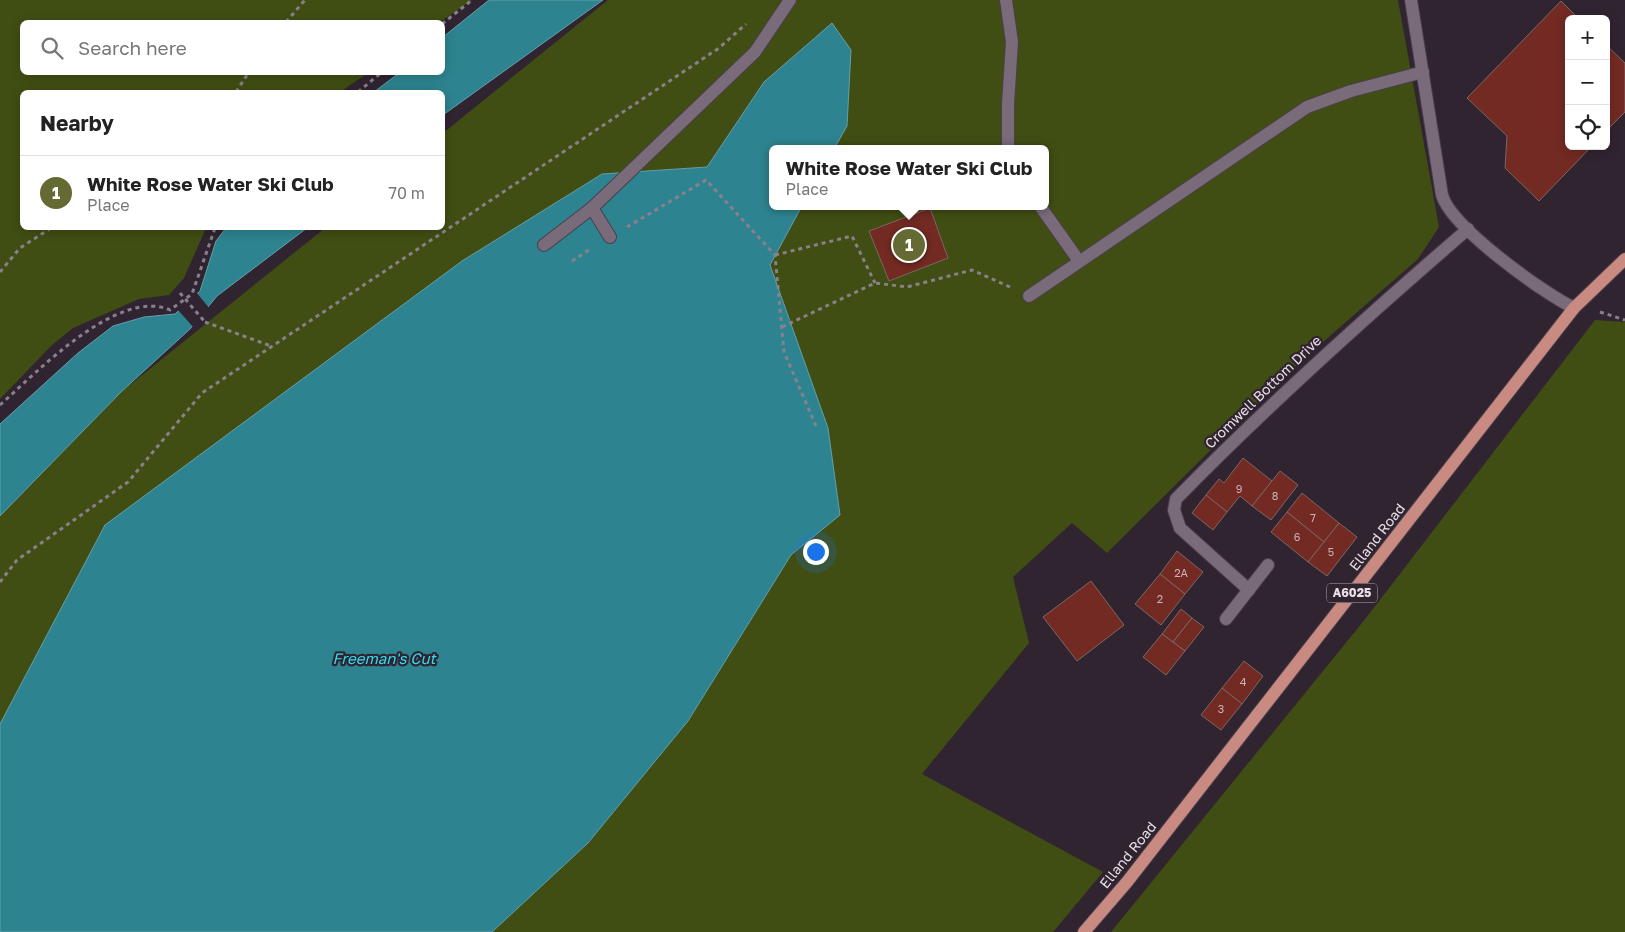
<!DOCTYPE html>
<meta charset="utf-8">
<style>
body{margin:0;font-family:"Golos Text",sans-serif;background:#f6f6f6;color:#222}
.controls{position:absolute;right:15px;top:15px;display:grid;overflow:hidden;border-radius:8px;box-shadow:0 2px 12px #0003}
.controls button{width:45px;height:45px;display:grid;place-items:center;padding:0;border:0;border-bottom:1px solid #e0e0e0;background:#fff;color:#222;font:25px sans-serif}
.you{position:absolute;left:815px;top:551px;width:18px;height:18px;margin:-12px;border:4px solid #fff;border-radius:50%;background:#1a73e8;box-shadow:0 0 0 8px #1a73e833}
.badge{display:grid;place-items:center;width:32px;height:32px;border-radius:50%;background:#656a33;color:#fff;font-size:16px;font-weight:700}
.pin{position:absolute;translate:-50% -50%;border:2px solid #fff;box-shadow:0 1px 5px #0006}
.popup{position:absolute;left:769px;top:145px;width:280px;height:65px;box-sizing:border-box;display:grid;place-content:center;border-radius:8px;background:#fff;filter:drop-shadow(0 1px 4px #0005);font-size:16px;white-space:nowrap;color:#767676}
.popup b{font-size:19px;color:#222}
.popup::after{content:'';position:absolute;left:50%;top:100%;margin-left:-10px;border:10px solid transparent;border-top-color:#fff}
.list{margin:0;padding:0;list-style:none}
h2{display:flex;justify-content:space-between;align-items:center;height:65px;margin:0;padding:0 20px;font-size:21px}
h2 small{font-size:16px;font-weight:400;color:#767676}
.list li{display:grid;grid-template-columns:32px 1fr auto;gap:15px;align-items:center;box-sizing:border-box;height:75px;padding:0 20px;border-top:1px solid #e0e0e0}
.list b{display:block;font-size:19px;white-space:nowrap}
.list p{margin:0;font-size:16px;white-space:nowrap;color:#767676}
.list em{font-size:16px;font-style:normal;color:#767676}
.icon{flex:none;width:28px;height:28px;fill:none;stroke:currentColor;stroke-width:2;stroke-linecap:round;stroke-linejoin:round}
.map{position:relative;flex:none;width:1625px;height:932px;overflow:hidden}
.search{position:absolute;background:#fff;box-shadow:0 2px 12px #0003;left:20px;top:20px;width:425px;height:55px;display:flex;align-items:center;gap:12px;box-sizing:border-box;padding:0 18px;border-radius:8px;color:#767676;font-size:19px}
.panel{position:absolute;background:#fff;box-shadow:0 2px 12px #0003;left:20px;top:90px;width:425px;height:140px;border-radius:8px}
.map>svg:first-child{display:block}
.green{fill:#404e13}
.water{fill:#2d8490;stroke:#659faa}
.pier{fill:#302431}
.building{fill:#722a23;stroke:#7c6764}
.lines{fill:none;stroke-linecap:round;stroke-linejoin:round}
.service-casing{stroke:#4a3f4a;stroke-width:14}
.minor-casing{stroke:#4a3f4a;stroke-width:14}
.primary-casing{stroke:#4a3f4a;stroke-width:14}
.path{stroke:#8a808b;stroke-width:3;stroke-dasharray:4 4;stroke-linecap:butt}
.service{stroke:#796b7a;stroke-width:12}
.minor{stroke:#796b7a;stroke-width:12}
.primary{stroke:#c98a82;stroke-width:12}
.path-bridge{stroke:#8a808b;stroke-width:3;stroke-dasharray:4 4;stroke-linecap:butt}
.labels{text-anchor:middle;stroke-width:4.5;stroke-linejoin:round;paint-order:stroke}
.number-label{font-size:11px;fill:#cab2b6}
.shield{fill:#302431;stroke:#b0a7b0;stroke-width:1}
.shield-label{font-size:12px;font-weight:bold;fill:#e7dfe7}
.street-label{font-size:14px;fill:#e7dfe7;stroke:#302431}
.water-label{font-size:15px;font-style:italic;fill:#31def2;stroke:#302431}
</style>
<div class="map">
<svg width="1625" height="932" viewBox="0 0 1625 932">
<rect width="100%" height="100%" fill="#302431"/>
<g class="green">
<path d="M0,0H472L440,22H22V72L368,73L340,92H22V228H206L184,278L169,295L139,299L73,328L52,345L0,399Z"/>
<path d="M608,0H1398L1439,227L1418,259L1291,370L1107,553L1072,523L1013,577L1029,643L922,774L1103,872L1053,932H492L588,843L688,721L791,555L840,514L828,428L770,265L802,206H1045V149H834L847,126L764,82L707,167L602,174L462,261L106,525L0,724V516L121,392L325,228H442L443,133Z"/>
<path d="M1595,320L1625,322V932H1111L1366,618Z"/>
</g>
<g class="water">
<path d="M489,0H603L443,115L442,92H374L399,73L442,72L443,37Z"/>
<path d="M832,23L851,50L847,126L834,149H773V206H802L770,265L828,428L840,515L791,555L688,721L588,843L492,932H0V724L105,525L462,261L602,174L707,167L764,82Z"/>
<path d="M226,228H307L217,296L190,329L121,392L0,516V424L78,353L113,326L144,317L175,314L200,291L216,241Z"/>
</g>
<path class="pier" d="M196,292L210,309L194,328L177,309Z"/>
<g class="building">
<path d="M1561,1L1579,19H1569V146H1592L1539,201L1505,168L1507,136L1467,98Z"/>
<path d="M1606,45L1625,63V112L1606,131Z"/>
<path d="M930,208L948,258L889,281L869,231Z"/>
<path d="M1243,458L1272,481L1252,506L1240,496L1227,512L1206,495L1219,479L1224,483Z"/>
<path d="M1280,471L1298,485L1271,520L1252,506Z"/>
<path d="M1302,493L1339,523L1324,542L1287,512Z"/>
<path d="M1206,495L1227,512L1213,530L1192,513Z"/>
<path d="M1287,512L1324,542L1308,562L1271,532Z"/>
<path d="M1339,523L1357,537L1327,576L1308,562Z"/>
<path d="M1177,551L1203,572L1185,594L1160,574Z"/>
<path d="M1160,574L1185,594L1161,625L1135,604Z"/>
<path d="M1091,581L1124,625L1077,661L1043,617Z"/>
<path d="M1181,609L1192,618L1173,642L1162,634Z"/>
<path d="M1192,618L1204,627L1185,651L1173,642Z"/>
<path d="M1162,634L1185,651L1166,675L1143,657Z"/>
<path d="M1244,661L1263,676L1242,704L1222,688Z"/>
<path d="M1222,688L1242,704L1221,730L1201,715Z"/>
</g>
<g class="lines">
<g class="service-casing">
<g id="service">
<path d="M1006,0L1012,42L1008,104V149"/>
<path d="M1411,0L1442,195C1451,227 1543,293 1574,308"/>
<path d="M1040,206L1079,261"/>
<path d="M610,237L592,208L755,52L790,0"/>
<path d="M544,245L592,208"/>
<path d="M1029,296L1307,107L1351,91L1423,72"/>
</g>
</g>
<g class="minor-casing">
<g id="minor">
<path d="M1249,590L1180,528L1174,510L1176,499C1269,404 1367,316 1468,229"/>
<path d="M1226,619L1268,565"/>
</g>
</g>
<g class="primary-casing">
<path id="primary" d="M1084,932L1127,882L1574,308L1625,259"/>
</g>
<g class="path">
<path d="M286,22L305,0"/>
<path d="M442,24L472,0"/>
<path d="M236,92L249,72"/>
<path d="M358,92L382,72"/>
<path d="M627,227L706,180L775,255L784,352L816,426"/>
<path d="M775,255L852,236L875,283"/>
<path d="M572,261L592,248"/>
<path d="M0,272L20,248L51,228"/>
<path d="M1600,312L1625,320"/>
<path d="M205,322L271,346"/>
<path d="M782,327L875,283L907,287L972,270L1010,287"/>
<path d="M0,405C36,373 118,287 170,310L192,294L215,228"/>
<path d="M0,582L17,560L128,482L202,393L719,48L746,24"/>
</g>
<use href="#service" class="service"/>
<use href="#minor" class="minor"/>
<use href="#primary" class="primary"/>
<path class="path-bridge" d="M180,293L205,322"/>
</g>
<g class="labels">
<g class="number-label">
<text x="1239" y="493">9</text>
<text x="1275" y="500">8</text>
<text x="1313" y="522">7</text>
<text x="1297" y="541">6</text>
<text x="1331" y="556">5</text>
<text x="1181" y="577">2A</text>
<text x="1160" y="603">2</text>
<text x="1243" y="686">4</text>
<text x="1221" y="713">3</text>
</g>
<rect class="shield" x="1327" y="583.5" width="50" height="19" rx="4"/>
<g class="shield-label">
<text x="1352" y="597">A6025</text>
</g>
<g class="street-label">
<text transform="translate(1263 392) rotate(-44)" y="5">Cromwell Bottom Drive</text>
<text transform="translate(1377 537) rotate(-52)" y="5">Elland Road</text>
<text transform="translate(1128 855) rotate(-51)" y="5">Elland Road</text>
</g>
<g class="water-label">
<text x="384" y="664">Freeman's Cut</text>
</g>
</g>
</svg>
<div class="controls">
<button>+</button>
<button>−</button>
<button><svg class="icon" aria-label="locate" viewBox="0 0 24 24"><circle cx="12" cy="12" r="6"/><path d="M12 2v4M12 18v4M2 12h4M18 12h4"/></svg></button>
</div>
<div class="you"></div>
<div class="pin badge" style="left:909px;top:245px">1</div>
<div class="popup"><b>White Rose Water Ski Club</b>Place</div>
<div class="search"><svg class="icon" aria-label="search" viewBox="0 0 24 24"><circle cx="10" cy="10" r="6"/><path d="M15 15l6 6"/></svg>Search here</div>
<section class="panel">
<h2>Nearby<small></small></h2>
<ul class="list">
<li><span class="badge">1</span><div><b>White Rose Water Ski Club</b><p>Place</p></div><em>70 m</em></li>
</ul>
</section>
</div>
